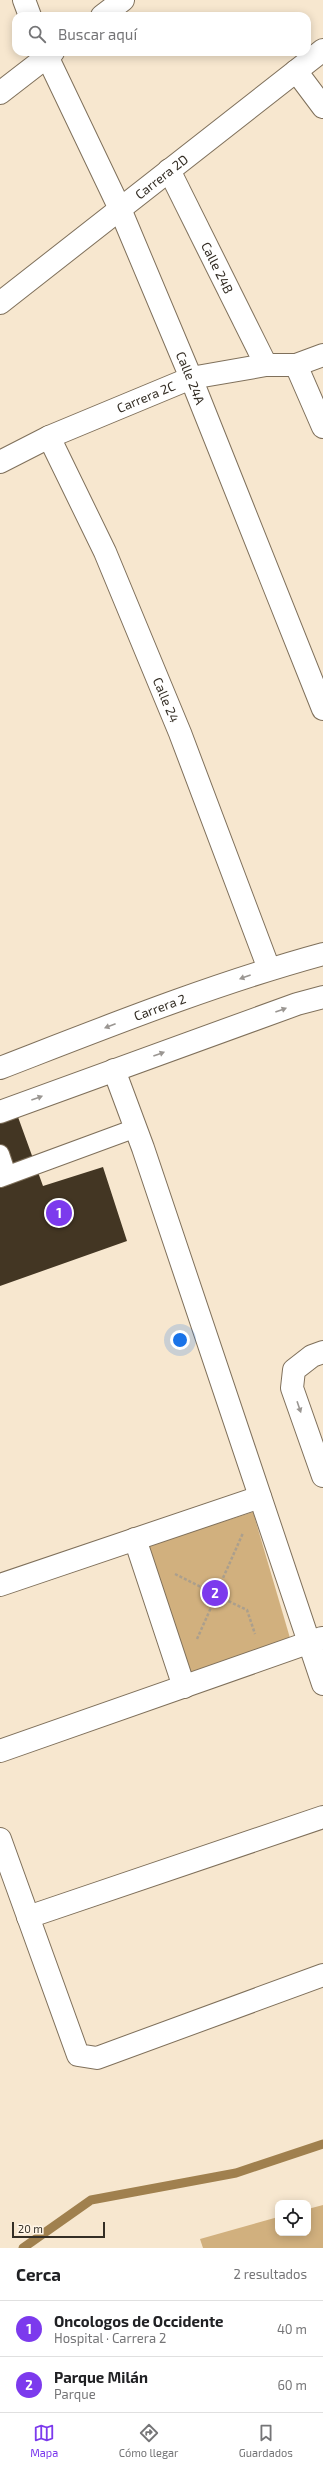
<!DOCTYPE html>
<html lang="es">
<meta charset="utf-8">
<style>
body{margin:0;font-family:"Exo 2",sans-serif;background:#f6f6f6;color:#202124}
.controls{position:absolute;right:12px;bottom:12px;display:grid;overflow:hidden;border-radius:8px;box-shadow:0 2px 10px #0003}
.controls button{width:36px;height:36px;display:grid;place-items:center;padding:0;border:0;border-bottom:1px solid #e0e0e0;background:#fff;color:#202124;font:20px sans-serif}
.scale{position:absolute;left:12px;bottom:10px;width:93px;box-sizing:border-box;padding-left:4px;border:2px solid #342e25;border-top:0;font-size:11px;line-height:14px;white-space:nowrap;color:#342e25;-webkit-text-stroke:3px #fff5e7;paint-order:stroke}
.you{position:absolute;left:180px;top:1340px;width:14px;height:14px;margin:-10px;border:3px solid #fff;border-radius:50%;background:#1a73e8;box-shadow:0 0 0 6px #1a73e833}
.badge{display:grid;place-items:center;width:26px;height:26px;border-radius:50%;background:#7c3aed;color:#fff;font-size:13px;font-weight:700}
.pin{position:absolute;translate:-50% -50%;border:2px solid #fff;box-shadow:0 1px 4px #0006}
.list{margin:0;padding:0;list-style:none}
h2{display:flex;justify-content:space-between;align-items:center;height:52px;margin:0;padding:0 16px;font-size:17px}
h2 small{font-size:13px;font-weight:400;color:#757577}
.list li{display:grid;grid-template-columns:26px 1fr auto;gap:12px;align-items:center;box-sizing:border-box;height:56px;padding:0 16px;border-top:1px solid #e0e0e0}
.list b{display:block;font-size:15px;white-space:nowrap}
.list p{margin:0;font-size:13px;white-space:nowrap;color:#757577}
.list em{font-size:13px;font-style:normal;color:#757577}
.icon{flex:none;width:22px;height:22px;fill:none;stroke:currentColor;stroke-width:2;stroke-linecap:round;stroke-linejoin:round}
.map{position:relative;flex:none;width:323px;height:2248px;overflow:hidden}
.search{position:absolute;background:#fff;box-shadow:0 2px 10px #0003;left:12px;right:12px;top:12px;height:44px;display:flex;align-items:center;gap:10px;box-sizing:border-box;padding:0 14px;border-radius:12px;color:#757577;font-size:15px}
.sheet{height:164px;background:#fff}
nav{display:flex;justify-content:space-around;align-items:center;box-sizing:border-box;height:56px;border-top:1px solid #e0e0e0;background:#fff;font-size:11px;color:#757577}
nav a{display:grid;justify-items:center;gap:2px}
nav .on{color:#7c3aed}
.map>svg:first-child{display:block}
.green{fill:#d1b07e}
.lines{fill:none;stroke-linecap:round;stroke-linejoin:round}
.stream{stroke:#a0804e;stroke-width:9}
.building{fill:#433623}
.lane-casing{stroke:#7f705b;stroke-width:20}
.street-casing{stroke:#7f705b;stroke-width:24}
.secondary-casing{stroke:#7f705b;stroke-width:24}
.path{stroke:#ab9f8d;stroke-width:2.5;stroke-dasharray:3 2;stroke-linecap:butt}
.lane{stroke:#fff;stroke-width:18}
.street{stroke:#fff;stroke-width:22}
.secondary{stroke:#fff;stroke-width:22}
.tree{fill:#aa926b}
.oneway{fill:#9a9692}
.labels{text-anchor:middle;stroke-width:4;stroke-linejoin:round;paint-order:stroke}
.street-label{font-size:13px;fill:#342e25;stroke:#fff5e7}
</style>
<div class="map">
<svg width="323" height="2248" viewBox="0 0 323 2248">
<rect width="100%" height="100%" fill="#f7e7cf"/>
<g class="green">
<path d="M253,1512L290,1638L180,1678L138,1549Z"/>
<path d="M323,2205V2248H203L200,2239L278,2217V2233H308V2209Z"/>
</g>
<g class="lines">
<path class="stream" d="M23,2248L91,2200L236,2173L323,2144"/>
</g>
<path class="building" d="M18,1117L43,1186L103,1167L127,1241L0,1286V1123Z"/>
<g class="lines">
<g class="lane-casing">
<g id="lane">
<path d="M0,1154L7,1175"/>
<path d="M0,1178L136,1128"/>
</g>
</g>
<g class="street-casing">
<g id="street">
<path d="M24,0L30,16"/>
<path d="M102,16L123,0"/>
<path id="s1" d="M45,52L120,209L191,378L323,709"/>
<path d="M296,71L323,107"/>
<path d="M0,93L53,52"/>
<path id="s2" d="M169,170L266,365"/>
<path id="s3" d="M0,303L323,50"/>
<path d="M296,365L323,427"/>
<path id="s4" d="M49,437L105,552L180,733L269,969"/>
<path id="s5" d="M0,462L49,437L191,378L266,365H296L323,355"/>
<path d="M114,1070L143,1148L323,1684"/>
<path d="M323,1352L312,1356L294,1370L292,1388L323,1476"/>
<path d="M135,1539L184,1687"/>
<path d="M0,1585L260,1497"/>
<path d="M0,1751L322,1638"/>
<path d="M0,1839L78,2055L97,2058L323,1975"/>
<path d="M28,1917L323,1817"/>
</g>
</g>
<g class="secondary-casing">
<g id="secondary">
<path id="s6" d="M0,1068C106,1027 213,984 323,954"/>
<path d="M0,1112L297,1004L323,997"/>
</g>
</g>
<g class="path">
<path d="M175,1574L209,1591"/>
<circle cx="217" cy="1595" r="9"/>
<path d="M219,1587L243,1533"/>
<path d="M224,1599L247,1610L255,1634"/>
<path d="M197,1639L213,1603"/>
</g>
<use href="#lane" class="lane"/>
<use href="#street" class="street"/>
<use href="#secondary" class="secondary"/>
</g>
<circle class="tree" cx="217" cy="1594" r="6"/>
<defs><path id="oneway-solid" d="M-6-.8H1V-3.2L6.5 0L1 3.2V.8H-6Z"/></defs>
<g class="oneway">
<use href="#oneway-solid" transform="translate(245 977) rotate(160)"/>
<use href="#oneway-solid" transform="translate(281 1010) rotate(-20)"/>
<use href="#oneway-solid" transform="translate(110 1026) rotate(159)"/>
<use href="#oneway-solid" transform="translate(159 1054) rotate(-20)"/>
<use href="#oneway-solid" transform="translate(37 1098) rotate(-20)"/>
<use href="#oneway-solid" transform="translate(299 1407) rotate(71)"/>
</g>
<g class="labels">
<g class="street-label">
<text dy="5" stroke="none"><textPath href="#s3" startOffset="205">Carrera 2D</textPath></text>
<text dy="5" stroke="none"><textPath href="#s2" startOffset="109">Calle 24B</textPath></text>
<text dy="5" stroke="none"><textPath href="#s1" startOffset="357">Calle 24A</textPath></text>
<text dy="5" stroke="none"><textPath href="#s5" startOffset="160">Carrera 2C</textPath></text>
<text dy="5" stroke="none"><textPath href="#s4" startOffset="288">Calle 24</textPath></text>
<text dy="5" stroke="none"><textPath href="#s6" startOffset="171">Carrera 2</textPath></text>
</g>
</g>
</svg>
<div class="controls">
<button><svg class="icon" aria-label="locate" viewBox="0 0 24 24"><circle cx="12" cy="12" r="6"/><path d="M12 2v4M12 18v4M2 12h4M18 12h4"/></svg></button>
</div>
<div class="scale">20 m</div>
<div class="you"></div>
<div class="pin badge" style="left:59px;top:1213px">1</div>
<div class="pin badge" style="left:215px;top:1593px">2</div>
<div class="search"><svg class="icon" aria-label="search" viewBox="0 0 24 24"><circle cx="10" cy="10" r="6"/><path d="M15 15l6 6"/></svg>Buscar aquí</div>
</div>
<section class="sheet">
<h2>Cerca<small>2 resultados</small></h2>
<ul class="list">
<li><span class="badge">1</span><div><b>Oncologos de Occidente</b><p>Hospital · Carrera 2</p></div><em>40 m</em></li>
<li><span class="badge">2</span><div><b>Parque Milán</b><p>Parque</p></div><em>60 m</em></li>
</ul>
</section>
<nav>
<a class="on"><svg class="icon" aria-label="map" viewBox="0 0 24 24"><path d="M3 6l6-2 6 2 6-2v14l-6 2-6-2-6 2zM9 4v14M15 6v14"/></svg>Mapa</a>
<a><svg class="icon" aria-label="directions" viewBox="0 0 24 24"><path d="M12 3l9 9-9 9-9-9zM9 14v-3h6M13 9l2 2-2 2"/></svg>Cómo llegar</a>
<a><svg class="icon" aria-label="saved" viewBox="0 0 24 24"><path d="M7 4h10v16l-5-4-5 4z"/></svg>Guardados</a>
</nav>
